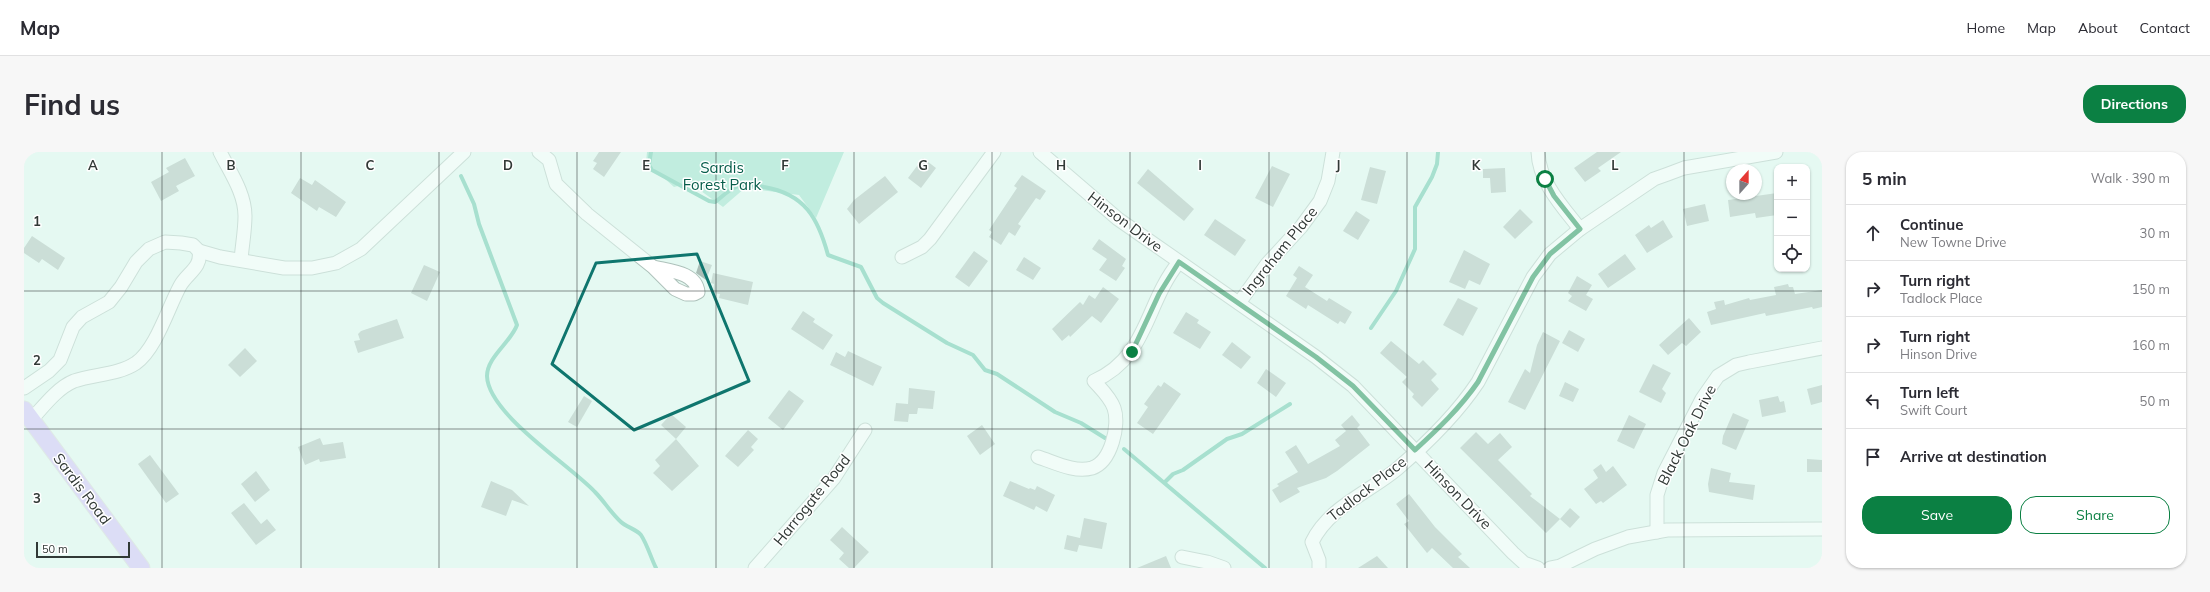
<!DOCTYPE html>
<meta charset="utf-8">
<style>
body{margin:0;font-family:Mulish,sans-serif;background:#f7f7f7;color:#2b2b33}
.controls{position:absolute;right:12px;top:12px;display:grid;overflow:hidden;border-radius:8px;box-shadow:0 1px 3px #0004}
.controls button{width:36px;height:36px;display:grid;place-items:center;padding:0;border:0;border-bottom:1px solid #e1e1e2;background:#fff;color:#2b2b33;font:20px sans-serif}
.compass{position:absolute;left:1702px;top:12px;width:36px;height:36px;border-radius:50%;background:#fff;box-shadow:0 1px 3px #0004;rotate:21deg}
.scale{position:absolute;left:12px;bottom:10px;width:94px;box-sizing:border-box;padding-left:4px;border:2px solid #313936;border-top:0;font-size:11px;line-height:14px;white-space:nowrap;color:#313936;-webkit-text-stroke:3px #fff;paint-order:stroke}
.stop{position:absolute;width:12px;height:12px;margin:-9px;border:3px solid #0b8043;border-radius:50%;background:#fff}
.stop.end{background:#0b8043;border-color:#fff;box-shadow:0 1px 4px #0008}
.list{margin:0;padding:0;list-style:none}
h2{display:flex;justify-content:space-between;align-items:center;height:52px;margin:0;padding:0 16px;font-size:17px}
h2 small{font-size:13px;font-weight:400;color:#7c7c81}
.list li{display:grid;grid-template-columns:26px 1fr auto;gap:12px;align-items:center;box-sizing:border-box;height:56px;padding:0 16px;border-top:1px solid #e1e1e2}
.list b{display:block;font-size:15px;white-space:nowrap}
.list p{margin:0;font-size:13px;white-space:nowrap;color:#7c7c81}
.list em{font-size:13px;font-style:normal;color:#7c7c81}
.actions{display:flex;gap:8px;padding:12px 16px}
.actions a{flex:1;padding:9px 0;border:1px solid #0b8043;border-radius:16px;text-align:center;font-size:14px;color:#0b8043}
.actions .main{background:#0b8043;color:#fff}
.icon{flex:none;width:22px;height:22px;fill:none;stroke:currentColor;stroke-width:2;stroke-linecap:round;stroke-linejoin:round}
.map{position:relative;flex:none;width:1798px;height:416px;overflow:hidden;border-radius:16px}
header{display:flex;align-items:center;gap:24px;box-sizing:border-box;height:56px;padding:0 20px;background:#fff;border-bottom:1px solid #e1e1e2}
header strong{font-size:19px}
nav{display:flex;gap:22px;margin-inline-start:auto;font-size:14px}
.intro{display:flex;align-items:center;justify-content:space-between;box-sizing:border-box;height:96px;padding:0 24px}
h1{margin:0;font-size:28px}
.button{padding:10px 18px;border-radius:16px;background:#0b8043;color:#fff;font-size:14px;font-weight:700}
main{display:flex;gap:24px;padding:0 24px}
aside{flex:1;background:#fff;border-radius:16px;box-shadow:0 1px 3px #0004}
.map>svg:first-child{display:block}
.green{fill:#96dec7}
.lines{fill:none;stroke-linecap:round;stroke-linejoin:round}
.stream{stroke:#5cc0a4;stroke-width:4}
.building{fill:#aabdb6}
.minor-casing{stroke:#aec2bb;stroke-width:15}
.major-casing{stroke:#d6d7d7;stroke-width:19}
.minor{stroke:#fff;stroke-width:13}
.major{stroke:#d1bbfa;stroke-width:17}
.route{stroke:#0b8043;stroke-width:5}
.marked{fill:none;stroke:#0f766e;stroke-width:3;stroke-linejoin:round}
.grid{fill:none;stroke:#313936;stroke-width:1;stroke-opacity:0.55}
.labels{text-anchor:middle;stroke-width:3;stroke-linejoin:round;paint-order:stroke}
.park-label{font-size:15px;fill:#065d4a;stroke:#fff}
.street-label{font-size:15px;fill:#313936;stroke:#fff}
.grid-label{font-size:13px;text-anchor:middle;font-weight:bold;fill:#313936;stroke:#fff;stroke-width:3;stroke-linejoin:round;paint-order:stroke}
</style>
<header>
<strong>Map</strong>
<nav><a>Home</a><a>Map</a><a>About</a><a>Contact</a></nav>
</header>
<div class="intro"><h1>Find us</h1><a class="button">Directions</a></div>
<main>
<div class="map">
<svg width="1798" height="416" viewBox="0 0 1798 416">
<rect width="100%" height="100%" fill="#e5f9f2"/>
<path class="green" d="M623,0H820L792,66L775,43L721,36L699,55L666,31L650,35L622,10Z"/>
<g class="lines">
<g class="stream">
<path d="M627,0L625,13L628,18L685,49L691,50C697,46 703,39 710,36C719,31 731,33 740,35C781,42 794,66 804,103L837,115L853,146L859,151L923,191L949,203L961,218L973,222L1031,260L1057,271L1081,286"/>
<path d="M437,24L450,52L455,72L493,173C487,190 463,205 463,224C464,262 546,313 571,340C580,349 587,361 597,370C602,375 612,377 617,383C623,392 627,406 632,416"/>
<path d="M1347,176L1372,139L1391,97V55L1408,25L1413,12L1414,0"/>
<path d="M1100,297L1241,416"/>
<path d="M1141,330L1149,322L1159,318L1203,287L1218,282L1266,252"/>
</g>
</g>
<g class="building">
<path d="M575,0H597L580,25L569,17L573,11L569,9Z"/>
<path d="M1573,0H1597L1574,16L1577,19L1561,30L1550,16Z"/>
<path d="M161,6L171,24L152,34L155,39L137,49L127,30L145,20L142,16Z"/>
<path d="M899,6L912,16L897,36L884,26Z"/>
<path d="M1248,14L1266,22L1249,55L1231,46Z"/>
<path d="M1346,15L1362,19L1353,52L1337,48Z"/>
<path d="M1481,16L1482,40L1467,41L1466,26H1459V17Z"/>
<path d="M1124,17L1170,57L1160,69L1113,31Z"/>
<path d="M998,23L1022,39L1016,48L1012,46L994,72L997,74L991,84L985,80L977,93L965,85L968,80L965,78L993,36L990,34Z"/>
<path d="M861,24L874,40L835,72L823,57L830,48Z"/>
<path d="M276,26L288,33L291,28L322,50L312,65L295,55L293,59L267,41Z"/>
<path d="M1753,41V63L1732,66L1731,61L1706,65L1704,48Z"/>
<path d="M1681,52L1685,69L1663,74L1659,57Z"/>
<path d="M1496,57L1509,70L1491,87L1479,75Z"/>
<path d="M1332,59L1346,68L1334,88L1319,79Z"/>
<path d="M1191,67L1222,88L1211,104L1180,83Z"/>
<path d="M1639,68L1649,85L1623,101L1611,83L1625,73L1627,76Z"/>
<path d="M8,84L41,106L34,118L18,107L15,111L0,101V96Z"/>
<path d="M1075,87L1102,107L1098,114L1101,116L1092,129L1075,118L1083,107L1068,97Z"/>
<path d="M1440,98L1466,112L1456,133L1445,128L1441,137L1425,130Z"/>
<path d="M950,99L964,109L945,135L931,125Z"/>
<path d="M1601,102L1612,117L1584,136L1574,122Z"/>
<path d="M1000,105L1017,116L1009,128L992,118Z"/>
<path d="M676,109L688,113L682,128L672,121Z"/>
<path d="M400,113L416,120L403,149L387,141Z"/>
<path d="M1275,114L1289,123L1281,135L1303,149L1305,146L1328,160L1321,172L1316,169L1314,172L1284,153L1282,157L1262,144L1273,126L1269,123Z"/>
<path d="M689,121L729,130L724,153L695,146L696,142L689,141L690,132L687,131Z"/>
<path d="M1553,124L1568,133L1562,143L1569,147L1562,159L1544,149L1548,144L1544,141Z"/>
<path d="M1764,132L1765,135H1769L1771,142L1798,138V155L1789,157L1788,155L1742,164L1741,161L1687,173L1683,160L1692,157L1690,150L1700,148L1701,153L1725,146L1726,148L1752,143L1750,135Z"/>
<path d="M1079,135L1095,147L1077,171L1068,164L1046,185L1045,183L1038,189L1028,177L1056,150L1059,153L1065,143L1071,147Z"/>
<path d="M1434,146L1454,156L1439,184L1419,173Z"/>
<path d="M779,159L791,167L789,170L809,183L799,198L767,177Z"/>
<path d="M1162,160L1175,168L1173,171L1187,180L1176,197L1149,181Z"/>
<path d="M1665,166L1677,180L1662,194L1658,191L1644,203L1635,193Z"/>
<path d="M373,167L380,186L334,201L330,189L336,188L334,182L337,179Z"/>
<path d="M1545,178L1561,187L1554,200L1538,191Z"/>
<path d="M1519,180L1536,189L1501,258L1484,250L1501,217L1506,221L1513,193Z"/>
<path d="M1367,189L1395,212L1399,208L1413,222L1407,228L1415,237L1398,255L1388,245L1390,242L1378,230L1383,225L1356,201Z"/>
<path d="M1208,190L1227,205L1217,217L1198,203Z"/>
<path d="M221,196L233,209L216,225L204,213Z"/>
<path d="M824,199L858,215L849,234L806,213L812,200L821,205Z"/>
<path d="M1629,212L1647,221L1638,237L1642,241L1637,251L1615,240Z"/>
<path d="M1242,217L1262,231L1252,245L1233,231Z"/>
<path d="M1140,230L1157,242L1129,282L1113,271L1124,255L1120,252L1134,233L1137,235Z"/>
<path d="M1541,230L1555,237L1549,250L1535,244Z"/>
<path d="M1798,233V250L1787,253L1783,237Z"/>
<path d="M885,236L911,239L909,257L894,256L893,262H885L884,270L870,269L872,251L884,252Z"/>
<path d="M765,238L780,249L759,278L744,266Z"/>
<path d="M560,244L568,249L553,275L544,270Z"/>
<path d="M1754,244L1756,250L1760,249L1762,260L1738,265L1735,248Z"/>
<path d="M1709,261L1725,268L1712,298L1698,292L1699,284Z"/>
<path d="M647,262L662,275L652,287L637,273Z"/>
<path d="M1328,263L1336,273L1333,276L1346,293L1313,319L1302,326L1273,336L1276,340L1256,351L1248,338L1255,334L1253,332L1274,320L1261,300L1272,293L1284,312L1316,294L1311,288L1322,279L1317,273Z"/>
<path d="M1605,263L1622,272L1610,297L1593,289Z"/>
<path d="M958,273L971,292L956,303L943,284Z"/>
<path d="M724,278L734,287L727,295L730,298L714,315L701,304Z"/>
<path d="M1452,280L1464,292L1476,281L1488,295L1474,308L1508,342L1506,344L1536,367L1522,381L1436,296Z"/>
<path d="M296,286L299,293L319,290L322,306L296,310L295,307L281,313L274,295Z"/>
<path d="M652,287L675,314L648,339L629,321L636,314L631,308Z"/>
<path d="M126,303L155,342L142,351L114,312Z"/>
<path d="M1783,307L1798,308V320H1783Z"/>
<path d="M1577,312L1582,320L1589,314L1603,333L1579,351L1577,349L1572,352L1560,337L1574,326L1569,318Z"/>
<path d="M1687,316L1707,321L1705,330L1731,333L1729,348L1685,340L1684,332Z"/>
<path d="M232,319L246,338L231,350L217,332Z"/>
<path d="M467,329L488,338L505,354L488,348L482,364L457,355Z"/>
<path d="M986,329L1005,337L1006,336L1011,338L1013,334L1031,343L1023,360L1012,354L1010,358L979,344Z"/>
<path d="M1385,342L1411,375L1438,402L1434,405L1446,416H1429L1408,396L1403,401L1380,372L1385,369L1372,352Z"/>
<path d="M220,351L237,372L243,367L252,378L232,393L207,361Z"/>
<path d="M1546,356L1556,365L1546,376L1536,367Z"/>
<path d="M1060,366L1083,371L1078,397L1055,393L1053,400L1040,397L1043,383L1056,386Z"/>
<path d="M818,375L845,400L830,416H825L815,407L820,401L806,388Z"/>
<path d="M1142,404L1147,416H1113Z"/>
<path d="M1353,404L1364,416H1334Z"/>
</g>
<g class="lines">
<g class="minor-casing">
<g id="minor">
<path d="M196,0C206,20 221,41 221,64C221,79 218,94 217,108"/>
<path d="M515,0L525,8L532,32L563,62L629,115L651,137L662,142H670L674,140C672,120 645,119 629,115"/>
<path d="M1016,0L1094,67L1292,205L1329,234L1489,401L1500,411L1514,416"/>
<path d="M1514,0C1515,30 1538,54 1556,77"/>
<path d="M878,105L898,95L906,87L970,0"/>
<path d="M1215,151L1243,112L1277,75L1296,49L1304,29L1309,0"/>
<path d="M0,236L25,219L36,208L49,175L58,165L85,150L97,135L112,110L125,97L141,90L157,91L169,93L175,99L196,105L260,116H288L312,111L337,97L440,0"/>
<path d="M7,268C19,255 33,236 50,229C70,222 94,223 112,211C132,197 144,156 156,134C163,121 178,116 175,99"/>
<path d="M1014,305C1030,310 1050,321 1068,316C1087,310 1096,273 1090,256C1086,245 1077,237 1070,229C1124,205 1121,152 1155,110"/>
<path d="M1633,380V343L1640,321L1678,247L1694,224L1712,213L1725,210L1798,196"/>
<path d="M1158,405L1183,410L1200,416"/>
<path d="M731,416L810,326L841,278"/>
<path d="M1295,416V408L1288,390C1305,355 1344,341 1373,317C1401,293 1434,260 1454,230L1509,125L1526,102L1556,77L1630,27L1644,22L1660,16L1752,0"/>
<path d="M1526,416L1536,414L1571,397L1604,385L1643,378L1798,377"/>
</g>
</g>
<g class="major-casing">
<path id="major" d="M0,258L117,416"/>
</g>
<use href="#minor" class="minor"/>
<use href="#major" class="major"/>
</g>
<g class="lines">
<path class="route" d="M1108,200L1135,142L1155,110L1292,205L1329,234L1391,298C1414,277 1436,256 1454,230L1509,125L1526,102L1556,77L1530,44L1521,27"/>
</g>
<path d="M0 0H1798V416H0ZM673,102L725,229L610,278L528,212L572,111Z" fill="#e5f9f2" fill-opacity=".55" fill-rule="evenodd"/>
<path class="marked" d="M673,102L725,229L610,278L528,212L572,111Z"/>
<path class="grid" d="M138,0V416M277,0V416M415,0V416M553,0V416M692,0V416M830,0V416M968,0V416M1106,0V416M1245,0V416M1383,0V416M1521,0V416M1660,0V416M0,139H1798M0,277H1798"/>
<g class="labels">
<g class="park-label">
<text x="698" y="21">Sardis<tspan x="698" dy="17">Forest Park</tspan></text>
</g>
<g class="street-label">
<text transform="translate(1101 70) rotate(37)" y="5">Hinson Drive</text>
<text transform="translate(1256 99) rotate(-51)" y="5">Ingraham Place</text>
<text transform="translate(1663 283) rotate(-63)" y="5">Black Oak Drive</text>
<text transform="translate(58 337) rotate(53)" y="5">Sardis Road</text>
<text transform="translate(1343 337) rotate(-38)" y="5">Tadlock Place</text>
<text transform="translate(1434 343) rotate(46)" y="5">Hinson Drive</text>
<text transform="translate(788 348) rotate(-51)" y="5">Harrogate Road</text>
</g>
</g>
<g class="grid-label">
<text x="69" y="18">A</text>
<text x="207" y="18">B</text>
<text x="346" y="18">C</text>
<text x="484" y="18">D</text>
<text x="622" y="18">E</text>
<text x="761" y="18">F</text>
<text x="899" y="18">G</text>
<text x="1037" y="18">H</text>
<text x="1176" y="18">I</text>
<text x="1314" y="18">J</text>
<text x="1452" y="18">K</text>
<text x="1591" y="18">L</text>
<text x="13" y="74">1</text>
<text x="13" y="213">2</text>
<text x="13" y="351">3</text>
</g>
</svg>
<div class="controls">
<button>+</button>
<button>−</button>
<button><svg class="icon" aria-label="locate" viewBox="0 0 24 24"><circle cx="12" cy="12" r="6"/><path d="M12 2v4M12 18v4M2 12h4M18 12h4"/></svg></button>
</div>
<svg class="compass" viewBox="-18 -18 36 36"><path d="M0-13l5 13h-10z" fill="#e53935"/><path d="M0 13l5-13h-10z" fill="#7c7c81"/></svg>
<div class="scale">50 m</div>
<div class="stop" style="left:1521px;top:27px"></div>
<div class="stop end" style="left:1108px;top:200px"></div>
</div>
<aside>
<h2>5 min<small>Walk · 390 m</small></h2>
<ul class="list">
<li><svg class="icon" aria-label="ahead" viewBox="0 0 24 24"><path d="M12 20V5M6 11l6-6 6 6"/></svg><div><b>Continue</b><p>New Towne Drive</p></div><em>30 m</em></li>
<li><svg class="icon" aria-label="right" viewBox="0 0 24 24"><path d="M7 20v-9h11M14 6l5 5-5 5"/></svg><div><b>Turn right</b><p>Tadlock Place</p></div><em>150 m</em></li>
<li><svg class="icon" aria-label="right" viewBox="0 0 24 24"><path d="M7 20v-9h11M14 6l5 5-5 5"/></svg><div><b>Turn right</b><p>Hinson Drive</p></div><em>160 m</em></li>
<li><svg class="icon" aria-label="left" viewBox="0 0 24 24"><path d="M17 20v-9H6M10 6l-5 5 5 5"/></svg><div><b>Turn left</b><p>Swift Court</p></div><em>50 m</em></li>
<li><svg class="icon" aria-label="arrive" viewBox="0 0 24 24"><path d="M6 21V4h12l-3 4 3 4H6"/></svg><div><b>Arrive at destination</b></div></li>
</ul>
<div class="actions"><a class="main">Save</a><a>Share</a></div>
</aside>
</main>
